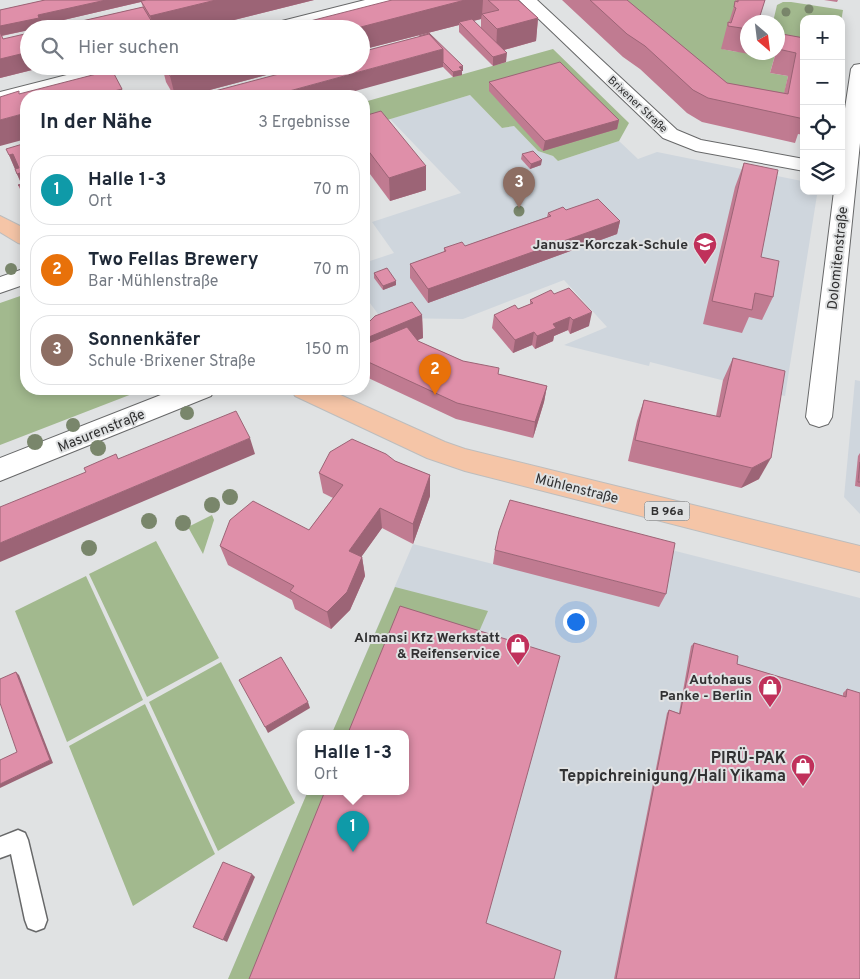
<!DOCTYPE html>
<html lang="de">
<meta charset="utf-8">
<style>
body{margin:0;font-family:Overpass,sans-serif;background:#f6f6f7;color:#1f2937}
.controls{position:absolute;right:15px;top:15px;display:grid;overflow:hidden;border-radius:10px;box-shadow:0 2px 12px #0003}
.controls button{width:45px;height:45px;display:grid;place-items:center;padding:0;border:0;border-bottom:1px solid #e0e1e3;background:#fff;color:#1f2937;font:25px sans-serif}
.compass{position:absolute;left:740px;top:15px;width:45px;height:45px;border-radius:50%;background:#fff;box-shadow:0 2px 12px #0003;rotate:152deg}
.you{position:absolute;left:575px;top:621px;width:18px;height:18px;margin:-12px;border:4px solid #fff;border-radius:50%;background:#1a73e8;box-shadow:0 0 0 8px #1a73e833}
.badge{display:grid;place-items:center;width:32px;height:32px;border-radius:50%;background:#ea580c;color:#fff;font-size:16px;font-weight:700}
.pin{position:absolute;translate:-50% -41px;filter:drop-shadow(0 1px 2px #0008)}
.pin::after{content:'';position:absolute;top:26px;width:18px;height:15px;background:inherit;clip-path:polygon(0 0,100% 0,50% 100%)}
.popup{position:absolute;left:297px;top:730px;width:112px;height:65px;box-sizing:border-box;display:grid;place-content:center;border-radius:10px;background:#fff;filter:drop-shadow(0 1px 4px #0005);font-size:16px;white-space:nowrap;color:#747a83}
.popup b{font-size:19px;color:#1f2937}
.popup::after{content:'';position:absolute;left:50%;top:100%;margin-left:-10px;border:10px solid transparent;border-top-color:#fff}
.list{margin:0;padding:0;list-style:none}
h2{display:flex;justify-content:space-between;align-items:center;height:65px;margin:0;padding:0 20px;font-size:21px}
h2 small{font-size:16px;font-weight:400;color:#747a83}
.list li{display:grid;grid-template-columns:32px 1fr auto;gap:15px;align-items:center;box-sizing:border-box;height:70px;margin:0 10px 10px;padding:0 10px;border:1px solid #e0e1e3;border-radius:20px}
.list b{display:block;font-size:19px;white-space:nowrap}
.list p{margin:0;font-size:16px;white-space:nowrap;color:#747a83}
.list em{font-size:16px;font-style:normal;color:#747a83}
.icon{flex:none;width:28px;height:28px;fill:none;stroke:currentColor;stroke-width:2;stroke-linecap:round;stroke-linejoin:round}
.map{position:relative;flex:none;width:860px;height:979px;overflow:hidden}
.search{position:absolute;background:#fff;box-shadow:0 2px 12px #0003;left:20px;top:20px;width:350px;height:55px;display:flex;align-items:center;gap:12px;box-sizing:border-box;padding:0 18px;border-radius:28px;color:#747a83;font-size:19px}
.panel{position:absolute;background:#fff;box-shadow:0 2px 12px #0003;left:20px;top:90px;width:350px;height:305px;border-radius:20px}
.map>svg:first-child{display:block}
.built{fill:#cfd6dd}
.green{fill:#a2b98e}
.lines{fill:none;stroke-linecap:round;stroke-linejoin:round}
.service-casing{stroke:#676869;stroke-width:3}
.minor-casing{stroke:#676869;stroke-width:2}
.primary-casing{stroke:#bdbdbd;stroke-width:2}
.service{fill:#fff;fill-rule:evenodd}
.minor{fill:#fff;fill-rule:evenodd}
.primary{fill:#f5c5a7;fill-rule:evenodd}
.tree{fill:#79866b}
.wall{fill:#c07b91;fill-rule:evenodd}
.shaded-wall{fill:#9c6476}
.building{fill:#df8fa9;stroke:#9c6476}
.labels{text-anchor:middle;stroke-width:4;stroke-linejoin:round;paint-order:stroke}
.far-street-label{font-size:11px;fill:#313132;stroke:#e0e2e3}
.shield{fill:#e0e2e3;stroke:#666667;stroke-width:1}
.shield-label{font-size:12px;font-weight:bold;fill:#313132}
.poi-label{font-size:14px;font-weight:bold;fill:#313132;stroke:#e0e2e3;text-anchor:end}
.street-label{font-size:14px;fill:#313132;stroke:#e0e2e3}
.near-poi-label{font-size:16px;font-weight:bold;fill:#313132;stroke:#e0e2e3;text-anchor:end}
</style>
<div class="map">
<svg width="860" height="979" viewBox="0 0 860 979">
<rect width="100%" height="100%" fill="#e0e2e3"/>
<g class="built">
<path d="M470,95L502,128L514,126L538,151L553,156L558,161L619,141L638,159L657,152L802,181L804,191H813L817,195L785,396L650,362L649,366L564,345L607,327L564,280L463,319L386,318L378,314L364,295V263L394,253L372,222L461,193L390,119Z"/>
<path d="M855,380L860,381V514L844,497Z"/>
<path d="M507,515L585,528L860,598V979H228L308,791H406V733H332L413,544L493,564Z"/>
</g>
<g class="green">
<path d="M596,0H739L723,49C741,54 757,51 775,55L770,73L788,76L779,118Z"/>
<path d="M783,2H791L843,10L841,22V19H804V56L778,51V22H773L777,5Z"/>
<path d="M553,49L629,123L619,141L558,161L553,156L538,151L514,126L502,128L470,95L364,127V102Z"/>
<path d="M26,294V389H145L0,445V303Z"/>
<path d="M212,515L214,520L203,554L188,527Z"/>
<path d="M156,541L219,658L147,697L89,574Z"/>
<path d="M86,576L143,700L67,742L15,611Z"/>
<path d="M395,587L488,611L478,634L361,979H228L308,791H406V733H332Z"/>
<path d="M221,662L295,803L218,851L149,702Z"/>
<path d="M145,704L215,854L133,906L69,746Z"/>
</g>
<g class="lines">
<g class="service-casing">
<path id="service" d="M18,830L25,833L28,840L47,920L44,928L36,931L28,928L25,920L11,854L0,858V837Z"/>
</g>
<g class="minor-casing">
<g id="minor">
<path d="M365,0H393L391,4L293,29H263L266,25Z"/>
<path d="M519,0H537L677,130L701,140L804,159V171L696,151L663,138Z"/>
<path d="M860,64V143L832,417L828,424L819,427L810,424L806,417L834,191H841V135L851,69L854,65Z"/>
<path d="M102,66H133L130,70L0,104V92Z"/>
<path d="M26,268V284L0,293V277Z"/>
<path d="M176,389H215L211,396L0,481V458Z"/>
</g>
</g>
<g class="primary-casing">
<g id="primary">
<path d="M0,216L26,229V245L18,243L0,232Z"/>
<path d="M291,389H327L445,442L465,449L860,546V572L465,471L427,458L295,396Z"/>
</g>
</g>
<use href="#service" class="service"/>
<use href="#minor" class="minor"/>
<use href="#primary" class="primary"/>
</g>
<g class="tree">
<circle cx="809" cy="9" r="4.5"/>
<circle cx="786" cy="12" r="4.5"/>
<circle cx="519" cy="211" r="5.5"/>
<circle cx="11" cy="269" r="6"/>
<circle cx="187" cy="413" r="7"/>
<circle cx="73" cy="425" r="7"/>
<circle cx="35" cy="442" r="8"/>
<circle cx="98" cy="448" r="8"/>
<circle cx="230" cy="497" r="8"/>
<circle cx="212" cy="505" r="8"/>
<circle cx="149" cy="521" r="8"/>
<circle cx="183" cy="523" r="8"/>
<circle cx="89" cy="548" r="8"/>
</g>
<g class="wall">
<path d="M45,0H314L198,29H47L143,7L141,2L42,25L43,27L29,29V30L2,36L3,39L48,66L0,78V10Z"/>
<path d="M392,0H518L538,18L536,41L504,50L506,62L493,66L459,32V25L361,50V29ZM481,19V28L473,21Z"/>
<path d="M562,0H627L727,83L784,93L788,76L770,73L776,52H778V48L782,34L804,38V135L798,134L795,143L702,122L687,113L640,69L623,57Z"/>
<path d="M736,0H765L748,22V52H749V54L721,49L728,22H729Z"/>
<path d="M824,0H838L837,2Z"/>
<path d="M419,37L463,71H462V75L453,77L443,67Z"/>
<path d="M162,66H301L187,96H174L166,82Z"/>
<path d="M489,82L619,120L617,129L543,151L489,91Z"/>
<path d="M364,116L426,166V190L390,201L364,166Z"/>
<path d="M26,143V199H25L18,185L22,184L17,174L19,168L15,169L9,155Z"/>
<path d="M522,154L541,165L530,169L521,159Z"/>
<path d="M744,163L761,257L773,297L762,320L749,317L742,333L703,324L735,187Z"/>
<path d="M566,210L620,221L617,234L428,303L410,278V264L444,252V248L465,246L547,217L548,213Z"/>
<path d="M374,273L396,285L383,290L374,278Z"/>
<path d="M554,294L589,326L570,334L568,330L554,336L553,341L535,349L532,345L513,353L492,328L494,315L518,309L530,304V300Z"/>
<path d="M422,315L423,338L417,340L418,341L463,361L498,374L547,386L544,402L533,438L456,419L364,376V318L370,321Z"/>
<path d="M733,358L759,479L741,488L628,461L637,421L644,400L716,416L723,380Z"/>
<path d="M860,453V487L855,486L858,456Z"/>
<path d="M395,461L430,475V496L413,544L382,528L361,557H362L365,576L350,610L331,629L295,609L292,600L228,565L220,546L309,530L333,498L323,493L319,473Z"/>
<path d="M495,550L666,594L659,607L493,564Z"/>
<path d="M694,643L737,664L843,696V693L847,689L860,979H614L667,713L669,710L679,713L691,646Z"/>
</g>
<g class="shaded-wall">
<path d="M106,0H149L42,25L43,27L36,29H29V30L0,36V26L38,15Z"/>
<path d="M216,0H314L198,29H123L152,22L150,16Z"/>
<path d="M465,0H483L482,15V14L481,19L461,24L459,22V25L361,50V29H353Z"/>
<path d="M538,18L536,41L496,52L497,29Z"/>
<path d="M443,49V67L337,96H271Z"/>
<path d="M29,52V66H48L0,78V59Z"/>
<path d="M507,53L506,62L493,66V57Z"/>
<path d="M207,66H301L187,96H175L170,76Z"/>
<path d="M463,66V71H462V75L453,77V72L459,67Z"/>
<path d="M122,89L125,96H95Z"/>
<path d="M26,113V139L0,146V120Z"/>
<path d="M619,120L617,129L543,151L545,141Z"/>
<path d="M13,154L19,168L15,169L9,155Z"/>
<path d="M542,160L541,165L530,169L531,164Z"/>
<path d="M426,166V190L390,201L389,178Z"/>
<path d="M26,171V187L23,188L17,174Z"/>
<path d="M620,221L617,234L428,303V289Z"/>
<path d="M396,281V285L383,290V286Z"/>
<path d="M592,312L589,326L570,334L573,320Z"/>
<path d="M422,315L423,338L366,361L364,360V339Z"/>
<path d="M570,317L568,330L554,336L553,341L535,349L537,336L553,324Z"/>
<path d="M534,332L532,345L513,353L515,340Z"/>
<path d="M547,386L544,402L533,438L535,422Z"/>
<path d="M250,438L255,454L0,562V543Z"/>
<path d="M771,458L759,479L741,488L752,468Z"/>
<path d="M430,475V496L413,544V524Z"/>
<path d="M380,508L382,528L352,570L349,551Z"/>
<path d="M362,557L365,576L350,610L331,629L327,612Z"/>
<path d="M16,672L19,675L53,763L0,788V784L50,760Z"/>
<path d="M308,702L310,708L268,733L265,727Z"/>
<path d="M252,874L255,877L227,942L223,940Z"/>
</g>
<g class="building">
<path d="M45,0H106L38,15L39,18L0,26V10Z"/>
<path d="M146,0H216L150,16L141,1Z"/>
<path d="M392,0H465L353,29H279Z"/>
<path d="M488,0H518L538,18L497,29L482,14L499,10Z"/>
<path d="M590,0H627L727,83L788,94L796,53L778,49L782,34L804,38V119L708,98L693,90L645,46L627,34Z"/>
<path d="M738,0H765L758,22H748V29L728,26V22L731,23L736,8L734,7L735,1L738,2Z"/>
<path d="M143,7L152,22L123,29H47Z"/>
<path d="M472,19L507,53L493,57L459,22Z"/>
<path d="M0,32L3,39L29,33V52L0,59Z"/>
<path d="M429,33L463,66L459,67L462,70L453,72L443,62V49L429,34L420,37L419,36Z"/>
<path d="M429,34L443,49L271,96H196L309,66H361V52Z"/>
<path d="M560,62L619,120L545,141L489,82Z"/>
<path d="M164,66H207L170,76Z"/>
<path d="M112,70L122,89L95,96H26V113L0,120V97L19,91V94Z"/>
<path d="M381,111L426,166L389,178L364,145V116Z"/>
<path d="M26,143V171L17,174L15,169L19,168L13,154L9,155L6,149Z"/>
<path d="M533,151L542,160L531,164L522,154Z"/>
<path d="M744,163L778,170L761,257L779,261L773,297L755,293L752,310L712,301Z"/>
<path d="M26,183V189L18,185Z"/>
<path d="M598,199L620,221L428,289L410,264L446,251L444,248L462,242L465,246L551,216L548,213L563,207L566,210Z"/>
<path d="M387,268L396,281L383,286L374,273Z"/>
<path d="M569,288L592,312L573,320L570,317L553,324L556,328L537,336L534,332L515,340L494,315L515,305L518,309L533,303L530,300L551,290L554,294Z"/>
<path d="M412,302L422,315L364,339V318L370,321L375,316Z"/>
<path d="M407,327L418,341L463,361L499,368L498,374L547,386L535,422L457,403L364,360V345Z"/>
<path d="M733,358L785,371L771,458L752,468L635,440L644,400L720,417Z"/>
<path d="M236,411L250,438L0,543V507L86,472L84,468L116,454L118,459Z"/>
<path d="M352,439L386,454L395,461L430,475L413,524L380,508L349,551L362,557L347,592L327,612L290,591L294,586L220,546L230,520L253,501L309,530L343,485L319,473L330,452Z"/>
<path d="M860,462V482H858Z"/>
<path d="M510,500L675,543L666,594L495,550L499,531Z"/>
<path d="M400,606L560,656L486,923L561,951L554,979H249L325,791H406V733H348Z"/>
<path d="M694,643L738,656L737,664L846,697L847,689L860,693V979H616L669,710L680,714Z"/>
<path d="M281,657L308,702L265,727L239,680Z"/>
<path d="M16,672L50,760L0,784V760L17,752L0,703V679Z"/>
<path d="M223,862L252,874L223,940L193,927Z"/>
</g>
<defs>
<g id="school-pin" transform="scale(1.25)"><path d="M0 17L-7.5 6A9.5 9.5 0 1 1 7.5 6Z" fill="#c0315b" stroke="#e0e2e3"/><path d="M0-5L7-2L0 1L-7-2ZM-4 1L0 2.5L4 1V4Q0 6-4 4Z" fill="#fff"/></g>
<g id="shop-pin" transform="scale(1.25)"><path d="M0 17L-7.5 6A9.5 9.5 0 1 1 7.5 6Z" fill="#c0315b" stroke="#e0e2e3"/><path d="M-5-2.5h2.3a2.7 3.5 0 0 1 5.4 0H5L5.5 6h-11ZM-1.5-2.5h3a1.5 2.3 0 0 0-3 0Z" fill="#fff"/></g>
</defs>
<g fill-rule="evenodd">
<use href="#school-pin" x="705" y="244"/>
<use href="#shop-pin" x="518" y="645"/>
<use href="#shop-pin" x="770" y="687"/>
<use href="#shop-pin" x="803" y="766"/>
</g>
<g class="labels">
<g class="far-street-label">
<text transform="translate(638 104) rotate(43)" y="4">Brixener Straße</text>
</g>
<rect class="shield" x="644.5" y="501.5" width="45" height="19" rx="4"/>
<g class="shield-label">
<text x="667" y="515">B 96a</text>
</g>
<g class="poi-label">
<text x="688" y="249">Janusz-Korczak-Schule</text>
<text x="500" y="642">Almansi Kfz Werkstatt<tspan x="500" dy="16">&amp; Reifenservice</tspan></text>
<text x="752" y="684">Autohaus<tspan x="752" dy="16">Panke - Berlin</tspan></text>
</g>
<g class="street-label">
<text transform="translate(837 258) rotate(-84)" y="5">Dolomitenstraße</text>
<text transform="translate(101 430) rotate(-22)" y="5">Masurenstraße</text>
<text transform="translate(577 488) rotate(14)" y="5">Mühlenstraße</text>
</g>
<g class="near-poi-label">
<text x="786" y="763">PIRÜ-PAK<tspan x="786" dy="18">Teppichreinigung/Hali Yikama</tspan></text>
</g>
</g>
</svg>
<div class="controls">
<button>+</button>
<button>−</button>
<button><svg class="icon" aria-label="locate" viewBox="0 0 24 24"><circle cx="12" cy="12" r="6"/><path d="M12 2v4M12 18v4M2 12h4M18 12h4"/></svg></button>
<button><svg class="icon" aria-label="layers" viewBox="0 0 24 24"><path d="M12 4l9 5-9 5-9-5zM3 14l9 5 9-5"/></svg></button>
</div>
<svg class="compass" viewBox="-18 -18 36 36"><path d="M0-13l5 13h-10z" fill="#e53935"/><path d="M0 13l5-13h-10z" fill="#747a83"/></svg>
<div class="you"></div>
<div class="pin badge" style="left:353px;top:852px;background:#0f9aa8">1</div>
<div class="popup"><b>Halle 1-3</b>Ort</div>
<div class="pin badge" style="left:435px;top:395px;background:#e8710a">2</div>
<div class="pin badge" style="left:519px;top:208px;background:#8d6e63">3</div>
<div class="search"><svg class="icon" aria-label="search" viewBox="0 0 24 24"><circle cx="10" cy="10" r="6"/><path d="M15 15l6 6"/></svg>Hier suchen</div>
<section class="panel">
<h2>In der Nähe<small>3 Ergebnisse</small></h2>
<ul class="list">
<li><span class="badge" style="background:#0f9aa8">1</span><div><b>Halle 1-3</b><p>Ort</p></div><em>70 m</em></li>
<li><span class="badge" style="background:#e8710a">2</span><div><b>Two Fellas Brewery</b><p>Bar · Mühlenstraße</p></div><em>70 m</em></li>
<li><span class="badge" style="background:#8d6e63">3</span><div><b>Sonnenkäfer</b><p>Schule · Brixener Straße</p></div><em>150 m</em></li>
</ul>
</section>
</div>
